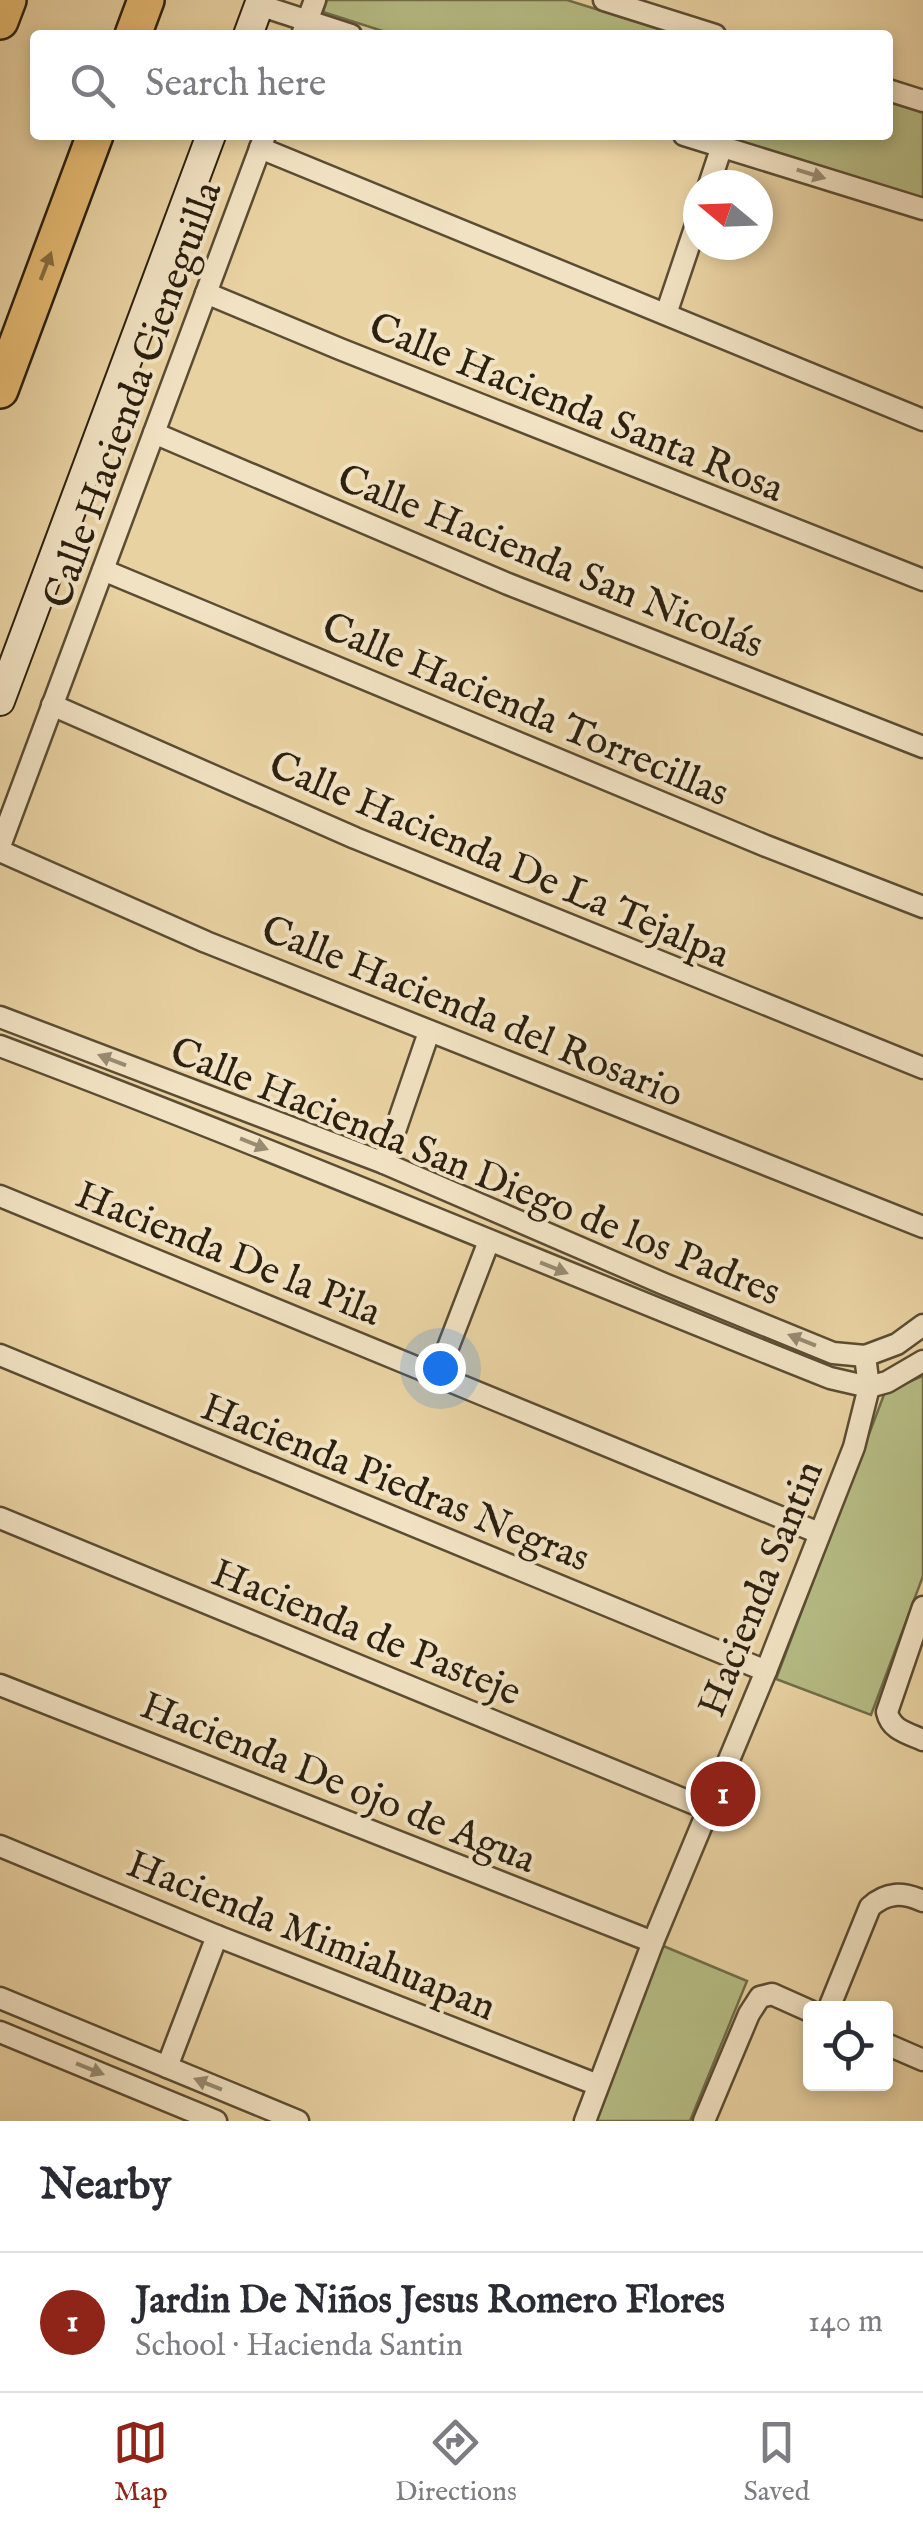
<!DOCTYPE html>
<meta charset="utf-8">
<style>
body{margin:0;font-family:"IM FELL English",serif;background:#f2f2f3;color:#2b2b33}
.controls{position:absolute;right:30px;bottom:30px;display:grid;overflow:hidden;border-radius:10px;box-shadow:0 5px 15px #0003}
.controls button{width:90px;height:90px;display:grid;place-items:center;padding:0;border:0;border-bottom:2px solid #e1e1e2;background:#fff;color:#2b2b33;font:50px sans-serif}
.compass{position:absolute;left:683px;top:170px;width:90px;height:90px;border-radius:50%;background:#fff;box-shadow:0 5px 15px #0003;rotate:289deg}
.you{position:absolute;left:440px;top:1368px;width:35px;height:35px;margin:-25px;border:8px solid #fff;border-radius:50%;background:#1a73e8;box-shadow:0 0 0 15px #1a73e833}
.badge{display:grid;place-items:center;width:65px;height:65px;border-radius:50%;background:#8f2418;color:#fff;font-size:32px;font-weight:700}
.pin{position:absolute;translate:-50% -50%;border:5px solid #fff;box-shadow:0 2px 10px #0006}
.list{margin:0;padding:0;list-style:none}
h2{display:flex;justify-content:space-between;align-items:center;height:130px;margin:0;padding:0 40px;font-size:42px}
h2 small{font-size:32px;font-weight:400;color:#7c7c81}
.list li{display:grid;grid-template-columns:65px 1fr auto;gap:30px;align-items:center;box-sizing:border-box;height:140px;padding:0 40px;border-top:2px solid #e1e1e2}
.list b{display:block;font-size:38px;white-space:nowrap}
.list p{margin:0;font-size:32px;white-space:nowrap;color:#7c7c81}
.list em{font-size:32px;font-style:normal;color:#7c7c81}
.icon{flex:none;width:55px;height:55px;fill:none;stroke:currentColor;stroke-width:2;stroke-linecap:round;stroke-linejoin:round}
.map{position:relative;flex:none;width:923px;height:2121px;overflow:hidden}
.search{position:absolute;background:#fff;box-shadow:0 5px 15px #0003;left:30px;right:30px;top:30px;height:110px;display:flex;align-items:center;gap:25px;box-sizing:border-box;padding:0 35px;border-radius:10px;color:#7c7c81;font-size:38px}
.sheet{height:270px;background:#fff}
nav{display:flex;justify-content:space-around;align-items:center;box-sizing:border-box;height:140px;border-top:2px solid #e1e1e2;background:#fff;font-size:28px;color:#7c7c81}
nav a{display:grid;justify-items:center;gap:5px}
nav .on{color:#8f2418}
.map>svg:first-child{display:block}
.green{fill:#b6bc85;stroke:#716e4a;stroke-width:2.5}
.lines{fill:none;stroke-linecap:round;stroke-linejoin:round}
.street-casing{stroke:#5b4c34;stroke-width:25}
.secondary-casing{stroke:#2c2010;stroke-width:32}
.highway-casing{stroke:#2c2010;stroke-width:40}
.street{stroke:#f1e2c3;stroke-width:20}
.secondary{stroke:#f1e2c3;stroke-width:28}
.highway{stroke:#e4b971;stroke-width:35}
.oneway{fill:#988b72}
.oneway2{fill:#886c40}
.labels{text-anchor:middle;stroke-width:8;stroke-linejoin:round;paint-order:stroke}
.street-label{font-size:40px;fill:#2c2010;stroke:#f1e2c3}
</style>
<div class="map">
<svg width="923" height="2121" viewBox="0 0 923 2121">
<rect width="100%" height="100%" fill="#e9d2a2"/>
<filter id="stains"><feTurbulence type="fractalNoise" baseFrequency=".002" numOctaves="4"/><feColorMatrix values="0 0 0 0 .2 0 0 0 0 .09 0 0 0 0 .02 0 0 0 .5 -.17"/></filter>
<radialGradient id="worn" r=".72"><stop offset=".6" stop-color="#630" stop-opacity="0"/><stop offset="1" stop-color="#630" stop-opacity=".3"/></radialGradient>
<g class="green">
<path d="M327,0H567L679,35H395L323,12Z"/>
<path d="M888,100L923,111V203L706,135H888Z"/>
<path d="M923,1376V1576L871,1715L776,1679L885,1392Z"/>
<path d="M661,1945L747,1981L690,2121H591Z"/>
</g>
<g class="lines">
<g class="street-casing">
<g id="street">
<path d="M604,0L715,35"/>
<path d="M259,5L351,35"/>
<path d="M302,35L315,0"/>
<path d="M888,90L923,101"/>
<path d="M684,135L923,209"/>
<path d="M260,148L923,420"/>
<path d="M709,185L722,146"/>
<path d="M206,293L340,349L923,580"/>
<path d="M666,314L698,219"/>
<path d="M154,433L508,584L923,747"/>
<path d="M103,570L766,846L923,907"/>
<path d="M52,705L355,838L923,1068"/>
<path d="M0,846L265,135"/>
<path d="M0,851L206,942L923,1227"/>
<path d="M0,1017L384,1163L664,1284L833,1353L865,1356L897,1344L923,1325"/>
<path d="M0,1046C279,1151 553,1268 830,1378L869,1387L887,1382L923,1361"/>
<path d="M384,1163L429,1032"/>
<path d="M0,1196L819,1533"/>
<path d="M0,1355L766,1671"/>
<path d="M437,1376L489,1241"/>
<path d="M0,1518L707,1809"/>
<path d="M923,1607L887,1712C891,1730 907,1733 923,1740"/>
<path d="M0,1685L653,1942"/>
<path d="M0,1846L217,1936L598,2085"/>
<path d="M0,1998L298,2121"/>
<path d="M829,2008L870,1907C887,1892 902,1892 923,1901"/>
<path d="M0,2032L216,2121"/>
<path d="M886,2044L923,2060"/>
<path d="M167,2067L217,1936"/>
<path d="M585,2121L653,1942L766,1671L854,1447L869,1387L865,1356"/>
<path d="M704,2121L749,2014L760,1997L772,1994L810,2011"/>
</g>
</g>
<g class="secondary-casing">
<g id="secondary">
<path d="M248,35L261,0"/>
<path d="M0,701L211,135"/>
</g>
</g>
<g class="highway-casing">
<g id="highway">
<path d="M0,21L8,0"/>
<path d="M133,35L146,0"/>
<path d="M0,390L95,135"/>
</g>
</g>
<use href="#street" class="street"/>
<use href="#secondary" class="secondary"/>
<use href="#highway" class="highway"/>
</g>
<defs><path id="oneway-solid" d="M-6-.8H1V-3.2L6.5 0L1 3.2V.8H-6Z" transform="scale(2.5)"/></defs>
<g class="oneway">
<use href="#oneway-solid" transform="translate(811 174) rotate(17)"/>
<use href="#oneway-solid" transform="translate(112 1060) rotate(-159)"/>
<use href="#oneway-solid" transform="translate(254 1144) rotate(22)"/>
<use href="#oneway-solid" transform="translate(554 1268) rotate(22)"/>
<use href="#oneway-solid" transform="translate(802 1340) rotate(-158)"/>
<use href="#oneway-solid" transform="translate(90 2069) rotate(22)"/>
<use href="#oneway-solid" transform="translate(208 2084) rotate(-158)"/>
</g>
<use class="oneway2" href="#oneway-solid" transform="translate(46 266) rotate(-69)"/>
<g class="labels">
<g class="street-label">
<text transform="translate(131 394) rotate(-70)" y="14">Calle Hacienda Cieneguilla</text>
<text transform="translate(577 406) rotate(22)" y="14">Calle Hacienda Santa Rosa</text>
<text transform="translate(551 560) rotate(22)" y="14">Calle Hacienda San Nicolás</text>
<text transform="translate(526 708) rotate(23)" y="14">Calle Hacienda Torrecillas</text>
<text transform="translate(500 858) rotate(23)" y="14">Calle Hacienda De La Tejalpa</text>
<text transform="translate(473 1010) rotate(22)" y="14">Calle Hacienda del Rosario</text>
<text transform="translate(476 1170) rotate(22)" y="14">Calle Hacienda San Diego de los Padres</text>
<text transform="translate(229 1252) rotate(22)" y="14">Hacienda De la Pila</text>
<text transform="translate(396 1481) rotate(22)" y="14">Hacienda Piedras Negras</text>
<text transform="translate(759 1588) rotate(-68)" y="14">Hacienda Santin</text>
<text transform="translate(367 1631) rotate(22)" y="14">Hacienda de Pasteje</text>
<text transform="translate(339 1781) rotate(22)" y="14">Hacienda De ojo de Agua</text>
<text transform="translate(312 1934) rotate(22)" y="14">Hacienda Mimiahuapan</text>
</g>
</g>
<rect width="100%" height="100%" filter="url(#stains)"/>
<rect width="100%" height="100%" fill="url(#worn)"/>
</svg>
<div class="controls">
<button><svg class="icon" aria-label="locate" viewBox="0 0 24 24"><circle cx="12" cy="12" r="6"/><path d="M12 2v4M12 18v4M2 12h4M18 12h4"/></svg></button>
</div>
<svg class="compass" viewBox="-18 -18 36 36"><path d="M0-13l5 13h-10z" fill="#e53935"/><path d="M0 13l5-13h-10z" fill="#7c7c81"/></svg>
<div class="you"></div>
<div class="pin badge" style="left:723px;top:1794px">1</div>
<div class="search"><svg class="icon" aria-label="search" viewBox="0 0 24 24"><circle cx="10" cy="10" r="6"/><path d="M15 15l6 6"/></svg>Search here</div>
</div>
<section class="sheet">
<h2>Nearby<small></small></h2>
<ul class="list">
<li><span class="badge">1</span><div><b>Jardin De Niños Jesus Romero Flores</b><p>School · Hacienda Santin</p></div><em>140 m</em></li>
</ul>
</section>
<nav>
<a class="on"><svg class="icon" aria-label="map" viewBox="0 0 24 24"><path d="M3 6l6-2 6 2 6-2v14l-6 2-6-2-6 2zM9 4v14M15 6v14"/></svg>Map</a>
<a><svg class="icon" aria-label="directions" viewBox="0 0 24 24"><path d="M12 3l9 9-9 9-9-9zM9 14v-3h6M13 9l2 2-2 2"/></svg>Directions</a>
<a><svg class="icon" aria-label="saved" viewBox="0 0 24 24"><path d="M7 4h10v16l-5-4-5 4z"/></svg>Saved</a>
</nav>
